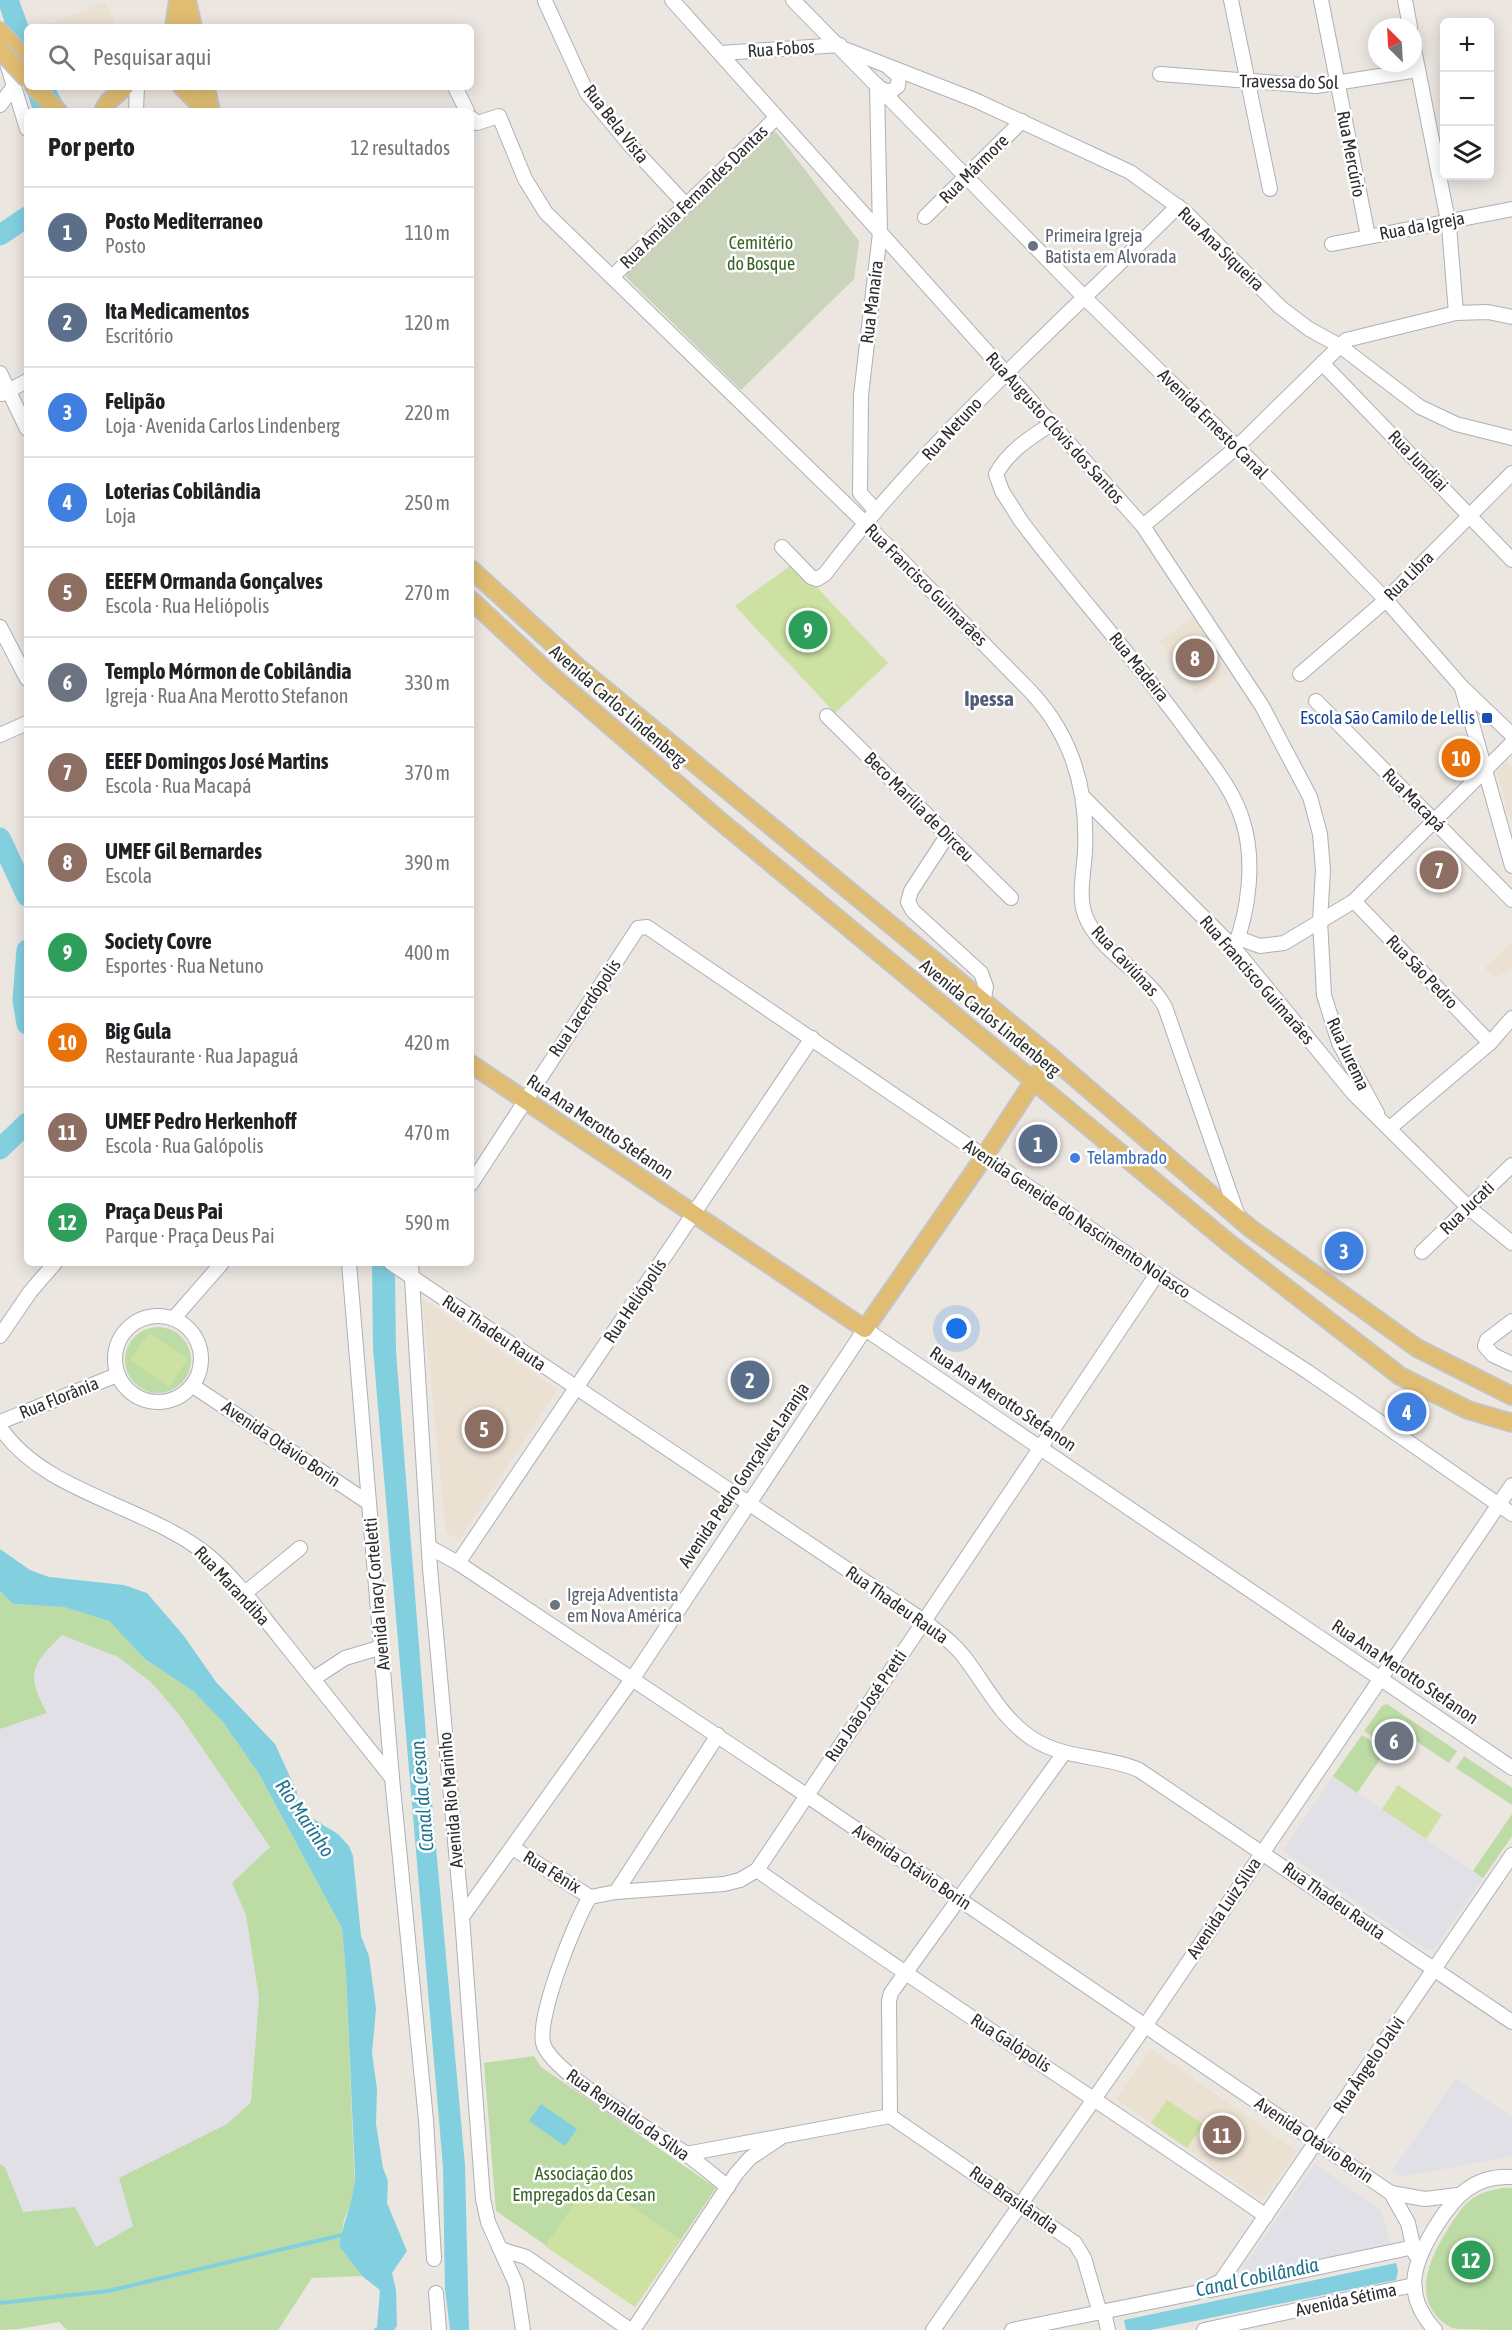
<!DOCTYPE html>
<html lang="pt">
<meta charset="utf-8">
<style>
body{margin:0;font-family:"Asap Condensed",sans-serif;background:#f2f2f2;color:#202124}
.controls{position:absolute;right:18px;top:18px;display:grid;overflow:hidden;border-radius:9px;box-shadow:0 3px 15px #0003}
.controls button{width:54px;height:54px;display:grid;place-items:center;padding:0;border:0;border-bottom:2px solid #e0e0e0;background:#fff;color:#202124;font:30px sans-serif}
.compass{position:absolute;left:1368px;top:18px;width:54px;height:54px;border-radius:50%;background:#fff;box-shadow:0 3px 15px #0003;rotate:336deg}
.you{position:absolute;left:957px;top:1329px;width:21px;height:21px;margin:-15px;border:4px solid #fff;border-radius:50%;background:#1a73e8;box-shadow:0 0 0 9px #1a73e833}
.badge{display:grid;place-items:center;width:39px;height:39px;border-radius:50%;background:#567de4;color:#fff;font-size:20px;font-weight:700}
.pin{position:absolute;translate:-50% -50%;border:3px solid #fff;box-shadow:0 2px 6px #0006}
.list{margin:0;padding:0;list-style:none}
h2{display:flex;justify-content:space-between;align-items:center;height:78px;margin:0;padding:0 24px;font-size:26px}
h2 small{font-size:20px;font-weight:400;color:#757577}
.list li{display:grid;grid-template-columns:39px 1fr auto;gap:18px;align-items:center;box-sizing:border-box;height:90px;padding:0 24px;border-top:2px solid #e0e0e0}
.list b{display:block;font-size:22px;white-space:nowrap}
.list p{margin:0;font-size:20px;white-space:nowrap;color:#757577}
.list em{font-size:20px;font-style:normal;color:#757577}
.icon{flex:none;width:33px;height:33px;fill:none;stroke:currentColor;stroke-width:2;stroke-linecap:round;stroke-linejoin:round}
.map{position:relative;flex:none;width:1512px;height:2330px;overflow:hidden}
.search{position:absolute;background:#fff;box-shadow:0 3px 15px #0003;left:24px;top:24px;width:450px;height:66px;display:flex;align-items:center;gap:15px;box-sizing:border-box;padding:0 21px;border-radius:9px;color:#757577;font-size:22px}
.panel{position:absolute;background:#fff;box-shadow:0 3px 15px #0003;left:24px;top:108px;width:450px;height:1158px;border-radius:9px}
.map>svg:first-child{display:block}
.industrial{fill:#e1e0e6}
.education{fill:#ebe1d3}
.green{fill:#bcdba5}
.cemetery{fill:#c9d4ba}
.pitch{fill:#cce1a2}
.water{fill:#82cfe0}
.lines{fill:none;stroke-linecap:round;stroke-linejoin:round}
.stream{stroke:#82cfe0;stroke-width:4}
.river{stroke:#82cfe0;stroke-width:21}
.minor-casing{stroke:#adb0b7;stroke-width:16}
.major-casing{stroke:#c4c4c4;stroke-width:20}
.minor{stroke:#fff;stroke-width:14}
.major{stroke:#e0bd72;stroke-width:16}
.major-bridge-casing{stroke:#c4c4c4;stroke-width:20;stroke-linecap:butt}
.major-bridge{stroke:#e0bd72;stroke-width:16}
.worship-dot{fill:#6b7280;stroke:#fff;stroke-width:2}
.transit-dot{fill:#1a4fb4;stroke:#fff;stroke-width:2}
.shop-dot{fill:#3f7fe0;stroke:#fff;stroke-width:2}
.labels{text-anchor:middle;stroke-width:5;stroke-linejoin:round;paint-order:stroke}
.street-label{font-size:18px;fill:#2d2d2d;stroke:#fff}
.worship-label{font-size:18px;fill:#5b616d;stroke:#fff;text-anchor:start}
.park-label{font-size:18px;fill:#366224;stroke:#fff}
.transit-label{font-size:18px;fill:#164399;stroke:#fff;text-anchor:end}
.shop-label{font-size:18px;fill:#366cbe;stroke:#fff;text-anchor:start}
.water-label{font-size:20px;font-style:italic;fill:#1f728e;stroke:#fff}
.quarter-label{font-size:21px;font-weight:bold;fill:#525c78;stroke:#fff}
</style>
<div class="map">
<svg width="1512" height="2330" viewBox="0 0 1512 2330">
<rect width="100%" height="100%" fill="#ece6e1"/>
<g class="industrial">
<path d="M62,1634L118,1657L151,1682L178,1713L270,1848L232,1883L246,1915L259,1998L251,2102L227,2124L119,2178L133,2226L95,2247L75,2207L23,2212L5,2167L0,2164V1729L47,1713L36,1693L32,1675L37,1660Z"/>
<path d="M1333,1776L1483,1878L1434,1949L1427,1950L1284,1852V1849Z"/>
<path d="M1456,2079L1512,2117V2156L1401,2177L1392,2171Z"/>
<path d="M1315,2164L1381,2210L1391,2245L1256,2274L1242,2269Z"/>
</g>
<g class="education">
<path d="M105,2L117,27H43L89,9L88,6Z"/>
<path d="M1196,615L1227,674L1196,694L1160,641Z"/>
<path d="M1506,762L1512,767V824L1497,771Z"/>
<path d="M1512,942V969L1495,978L1484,968Z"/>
<path d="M422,1298L558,1389L459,1540L446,1532Z"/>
<path d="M1151,2049L1297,2151L1263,2201L1116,2099Z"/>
</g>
<g class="green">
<circle cx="158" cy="1360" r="33"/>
<path d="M0,1591L13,1604L64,1607L109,1621L145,1659L193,1691L223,1722L259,1774L342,1928L346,1975L355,2192L344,2220L339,2246L362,2276L312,2278L278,2330H67L59,2322L19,2329L0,2330V2164L5,2167L23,2212L75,2207L96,2247L133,2226L119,2178L227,2124L251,2102L259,1998L246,1915L232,1883L270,1847L178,1713L151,1682L118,1657L62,1635C32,1665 25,1673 47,1713L0,1729Z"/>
<path d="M1387,1704L1457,1751L1449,1763L1390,1724L1378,1740L1364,1731L1382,1706Z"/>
<path d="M1362,1735L1386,1751L1357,1793L1333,1776Z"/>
<path d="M1464,1756L1512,1788V1805L1456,1768Z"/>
<path d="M1512,1814V1836L1483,1878L1473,1871Z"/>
<path d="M534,2056L541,2067L716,2188L635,2307L496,2211L484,2063Z"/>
<path d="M1503,2188H1512V2330C1499,2330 1462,2330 1452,2328C1410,2305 1427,2261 1447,2231C1454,2219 1461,2207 1473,2198C1482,2192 1492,2190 1503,2188Z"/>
</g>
<path class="cemetery" d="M773,131L777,133L859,241L854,279L741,390L626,277L628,266L767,133Z"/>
<g class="pitch">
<path d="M794,563L888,663L835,713L735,606Z"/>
<path d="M149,1333L188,1359L169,1387L130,1360Z"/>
<path d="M1398,1785L1442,1815L1426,1839L1382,1809Z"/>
<path d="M1167,2100L1203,2124L1187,2148L1151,2123Z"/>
<path d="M591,2179L681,2240L635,2307L545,2246Z"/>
</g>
<g class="water">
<path d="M0,0H19L29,27H27V87H55L67,111H33L0,8Z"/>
<path d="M372,1263H394L395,1275L396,1351L427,1748L465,2165L469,2330H450L445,2289L443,2167L373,1349Z"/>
<path d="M0,1549L30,1570L49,1577L124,1585L147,1593L184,1636L216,1682L275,1744L297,1792V1809L338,1834L349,1846L353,1856L361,1936L369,1956L376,2009L372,2053L377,2089L376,2124L383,2168L388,2181L387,2203L407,2251L392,2273L396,2290L397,2326L394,2330H373L377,2327L380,2290L362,2276L339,2246C343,2221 355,2199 355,2175L346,1975L342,1928L259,1774L223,1722L193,1691L145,1659L109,1621L64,1607L13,1604L0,1591Z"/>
<path d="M541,2104L577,2129L565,2146L529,2121Z"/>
<path d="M1396,2263L1398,2271L1396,2280L1151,2330H1126L1124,2320Z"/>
</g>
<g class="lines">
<path class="stream" d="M0,2303L108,2291L346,2234"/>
<g class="river">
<path d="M0,235L27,217"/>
<path d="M0,838L27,896"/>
<path d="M27,950L23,1000L27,1024"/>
<path d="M0,1149L27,1123"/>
</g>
<g class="minor-casing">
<g id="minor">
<path d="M672,0L1143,526L1262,706L1310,797L1320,834L1323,870L1320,920L1324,995L1339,1043L1377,1113"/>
<path d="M793,0L1085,298L1251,461L1386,600L1461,686L1512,735"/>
<path d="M1231,0L1270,189"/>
<path d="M1321,0L1368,236"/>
<path d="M1405,0L1410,27"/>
<path d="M545,1L587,93L630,145L685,204"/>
<path d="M1413,44L1449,226L1456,313"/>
<path d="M847,50L975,100L1130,172L1184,211L1280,307L1309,329L1340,346L1420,407L1456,424L1512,438"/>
<path d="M721,53L840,45"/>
<path d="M5,57L27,129"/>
<path d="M1160,74L1316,86L1418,70"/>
<path d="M455,87L467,111"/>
<path d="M879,88L890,92L898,86L899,76L889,68"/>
<path d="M0,105L14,86"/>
<path d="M136,111L137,87"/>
<path d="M471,118L477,123L499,116L525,179L546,213L864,522L1031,692C1073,737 1088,791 1085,851C1084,871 1078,896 1085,915C1098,951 1147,973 1165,1007L1239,1219"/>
<path d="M925,217L1022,121"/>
<path d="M1332,244L1512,209"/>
<path d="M612,277L776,118"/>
<path d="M1322,363L1512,560"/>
<path d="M0,373L27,429"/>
<path d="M2,394L27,381"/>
<path d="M1050,425C1029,438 1008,452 996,474L1002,491L1021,521C1076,594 1138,662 1191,736C1210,762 1234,790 1243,822C1255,860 1249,911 1234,948"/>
<path d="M876,511L860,493L861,395L880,233L877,85"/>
<path d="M1143,526L1237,447L1346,340L1456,313L1488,312L1512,317"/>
<path d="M782,547L811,577L817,579L825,574C927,439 1058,326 1178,206"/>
<path d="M0,627L27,679"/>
<path d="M1300,674L1386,600L1512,473"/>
<path d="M1462,688L1512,866"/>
<path d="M1316,701L1512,900"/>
<path d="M827,716L1011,898"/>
<path d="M0,735L27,723"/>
<path d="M1084,798L1234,948L1353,1093L1468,1207L1512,1243"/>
<path d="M947,836L911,891L908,902L913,911L981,973L986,987L983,1003"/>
<path d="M1354,901L1490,1043"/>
<path d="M1238,938L1260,946L1284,943L1354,901L1512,743"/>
<path d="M1391,1127L1490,1043L1512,1018"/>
<path d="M471,1184L638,928L647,927L1157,1274L1308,1372L1512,1514"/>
<path d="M1422,1252L1512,1165"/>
<path d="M349,1263L392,1778L426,2120L434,2259"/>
<path d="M391,1263L924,1621C939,1633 954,1643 965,1658C987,1687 1002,1719 1033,1739C1066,1760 1105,1755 1139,1770L1512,2022"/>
<path d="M411,1263L430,1568L462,1917L483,2199L488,2222L516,2284L523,2330"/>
<circle cx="158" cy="1359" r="43"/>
<path d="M174,1318L222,1263"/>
<path d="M1512,1321L1487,1340L1485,1346L1493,1355L1512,1364"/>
<path d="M0,1336L30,1292L55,1263"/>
<path d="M193,1386L369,1503"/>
<path d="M0,1422L117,1375"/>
<path d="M0,1427C44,1494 148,1505 210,1557C237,1580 259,1612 281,1639C318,1686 355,1732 392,1778"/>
<path d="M429,1547L458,1563L806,1795L1391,2193L1425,2199L1458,2195"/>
<path d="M458,1563L812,1038"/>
<path d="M245,1593L300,1548"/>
<path d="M313,1679L345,1658L382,1647"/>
<path d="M513,1848L590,1897"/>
<path d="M757,1870C924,1989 1097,2099 1266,2216"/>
<path d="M616,1892L718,1735"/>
<path d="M462,1917L633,1678L865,1329L1512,1768"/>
<path d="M890,2116L889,2001L891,1993L1064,1753"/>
<path d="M890,2116L1075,2243L1084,2258L1100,2313"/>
<path d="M686,2154L890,2116"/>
<path d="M728,2187C714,2176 700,2164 685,2153C654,2132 557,2076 544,2046C534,2023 575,1920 590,1897L616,1892L724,1884L740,1880L757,1870L1157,1274"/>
<path d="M1391,2193L1408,2223L1415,2254"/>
<path d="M500,2249L526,2257L630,2330"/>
<path d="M1211,2290L1414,2247"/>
<path d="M436,2293L439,2330"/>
<path d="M1104,2312L1108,2330"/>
<path d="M633,2330L736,2174L750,2158L780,2138"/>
<path d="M933,2330L1145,2026L1512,1485"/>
<path d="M1012,2330L1195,2293L1221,2281L1512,1855"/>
<path d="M1204,2330L1414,2285L1415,2289"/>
<path d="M1435,2330C1402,2294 1413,2263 1436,2226C1455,2196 1474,2175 1512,2177"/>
</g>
</g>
<g class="major-casing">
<g id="major">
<path d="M187,0L193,27"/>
<path d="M174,27L178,0"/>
<path d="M0,31L27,61"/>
<path d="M34,87L58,111"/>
<path d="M182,87L206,111"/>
<path d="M206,87L211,111"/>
<path d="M103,111L109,101L125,87"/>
<path d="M471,569L579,668L1050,1056L1250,1228L1417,1348L1512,1396"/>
<path d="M471,600L550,674L719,820L1230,1244L1400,1376L1468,1410L1512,1423"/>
<path d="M471,1064L865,1329L984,1157L1050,1056"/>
</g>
</g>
<use href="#minor" class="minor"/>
<use href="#major" class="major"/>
<g class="major-bridge-casing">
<path id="major-bridge" d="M0,50L27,79"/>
</g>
<use href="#major-bridge" class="major-bridge"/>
</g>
<g class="worship-dot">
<circle cx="1033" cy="246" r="6"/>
<circle cx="555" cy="1605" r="6"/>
</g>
<rect class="transit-dot" x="1481" y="712" width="12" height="12" rx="3"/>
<circle class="shop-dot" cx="1075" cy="1158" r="6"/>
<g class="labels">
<g class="street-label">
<text transform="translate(781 49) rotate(-4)" y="6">Rua Fobos</text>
<text transform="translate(1289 82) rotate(1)" y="6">Travessa do Sol</text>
<text transform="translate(616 124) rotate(52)" y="6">Rua Bela Vista</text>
<text transform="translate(1351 154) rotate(79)" y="6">Rua Mercúrio</text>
<text transform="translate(974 169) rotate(-45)" y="6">Rua Mármore</text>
<text transform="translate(694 197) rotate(-44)" y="6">Rua Amália Fernandes Dantas</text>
<text transform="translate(1422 226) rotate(-11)" y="6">Rua da Igreja</text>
<text transform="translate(1221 249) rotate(44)" y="6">Rua Ana Siqueira</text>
<text transform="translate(872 302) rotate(-83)" y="6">Rua Manaíra</text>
<text transform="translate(1213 424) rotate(45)" y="6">Avenida Ernesto Canal</text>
<text transform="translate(1055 428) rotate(48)" y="6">Rua Augusto Clóvis dos Santos</text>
<text transform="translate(952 429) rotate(-47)" y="6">Rua Netuno</text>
<text transform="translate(1418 461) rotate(46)" y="6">Rua Jundiai</text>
<text transform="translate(1409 576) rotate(-45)" y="6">Rua Libra</text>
<text transform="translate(926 585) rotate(45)" y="6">Rua Francisco Guimarães</text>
<text transform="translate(1139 667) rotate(51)" y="6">Rua Madeira</text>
<text transform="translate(618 706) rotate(41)" y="6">Avenida Carlos Lindenberg</text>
<text transform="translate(1414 800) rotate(45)" y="6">Rua Macapá</text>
<text transform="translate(919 807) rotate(45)" y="6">Beco Marília de Dirceu</text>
<text transform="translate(1125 961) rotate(47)" y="6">Rua Caviúnas</text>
<text transform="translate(1422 972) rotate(46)" y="6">Rua São Pedro</text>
<text transform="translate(1257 980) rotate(49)" y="6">Rua Francisco Guimarães</text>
<text transform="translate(585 1008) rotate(-56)" y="6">Rua Lacerdópolis</text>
<text transform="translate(990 1018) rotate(39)" y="6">Avenida Carlos Lindenberg</text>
<text transform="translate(1348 1054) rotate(65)" y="6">Rua Jurema</text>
<text transform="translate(600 1127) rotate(34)" y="6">Rua Ana Merotto Stefanon</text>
<text transform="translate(1467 1208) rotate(-44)" y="6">Rua Jucati</text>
<text transform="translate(1077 1219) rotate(34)" y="6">Avenida Geneide do Nascimento Nolasco</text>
<text transform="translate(635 1301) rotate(-56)" y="6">Rua Heliópolis</text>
<text transform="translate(494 1333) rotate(34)" y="6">Rua Thadeu Rauta</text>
<text transform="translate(59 1398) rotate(-22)" y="6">Rua Florânia</text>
<text transform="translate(1003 1399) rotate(34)" y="6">Rua Ana Merotto Stefanon</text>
<text transform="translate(281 1444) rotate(34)" y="6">Avenida Otávio Borin</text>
<text transform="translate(744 1475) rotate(-56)" y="6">Avenida Pedro Gonçalves Laranja</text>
<text transform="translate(232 1586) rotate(47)" y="6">Rua Marandiba</text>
<text transform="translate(377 1594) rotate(-95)" y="6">Avenida Iracy Corteletti</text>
<text transform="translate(897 1605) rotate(35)" y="6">Rua Thadeu Rauta</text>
<text transform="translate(1405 1672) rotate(34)" y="6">Rua Ana Merotto Stefanon</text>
<text transform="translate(866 1706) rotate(-56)" y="6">Rua João José Pretti</text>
<text transform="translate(451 1800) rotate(-95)" y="6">Avenida Rio Marinho</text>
<text transform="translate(912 1867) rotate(34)" y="6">Avenida Otávio Borin</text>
<text transform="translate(552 1872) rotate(32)" y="6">Rua Fênix</text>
<text transform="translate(1334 1901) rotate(35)" y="6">Rua Thadeu Rauta</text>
<text transform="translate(1224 1908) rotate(-56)" y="6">Avenida Luiz Silva</text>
<text transform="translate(1011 2043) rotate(33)" y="6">Rua Galópolis</text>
<text transform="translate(1369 2065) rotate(-56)" y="6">Rua Ângelo Dalvi</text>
<text transform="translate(628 2115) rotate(35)" y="6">Rua Reynaldo da Silva</text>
<text transform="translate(1314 2140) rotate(34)" y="6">Avenida Otávio Borin</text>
<text transform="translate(1014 2200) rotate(35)" y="6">Rua Brasilândia</text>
<text transform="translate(1346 2300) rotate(-12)" y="6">Avenida Sétima</text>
</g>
<g class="worship-label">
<text x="1045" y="242">Primeira Igreja<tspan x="1045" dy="21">Batista em Alvorada</tspan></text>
<text x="567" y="1601">Igreja Adventista<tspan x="567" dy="21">em Nova América</tspan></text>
</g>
<g class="park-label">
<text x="761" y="249">Cemitério<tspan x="761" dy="21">do Bosque</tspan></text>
<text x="584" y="2180">Associação dos<tspan x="584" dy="21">Empregados da Cesan</tspan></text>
</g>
<g class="transit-label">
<text x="1475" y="724">Escola São Camilo de Lellis</text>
</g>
<g class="shop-label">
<text x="1087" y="1164">Telambrado</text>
</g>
<g class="water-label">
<text transform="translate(422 1796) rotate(-95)" y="7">Canal da Cesan</text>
<text transform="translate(305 1818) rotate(56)" y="7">Rio Marinho</text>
<text transform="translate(1257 2277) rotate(-12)" y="7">Canal Cobilândia</text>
</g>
<g class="quarter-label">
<text x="989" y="706">Ipessa</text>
</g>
</g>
</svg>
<div class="controls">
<button>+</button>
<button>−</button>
<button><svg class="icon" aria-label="layers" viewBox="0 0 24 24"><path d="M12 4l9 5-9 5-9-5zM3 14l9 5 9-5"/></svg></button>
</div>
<svg class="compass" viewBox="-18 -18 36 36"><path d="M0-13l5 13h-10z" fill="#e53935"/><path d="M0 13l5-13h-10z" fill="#757577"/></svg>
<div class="you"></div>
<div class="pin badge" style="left:1038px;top:1144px;background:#5c6f8a">1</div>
<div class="pin badge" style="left:750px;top:1380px;background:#5c6f8a">2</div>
<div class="pin badge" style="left:1344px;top:1251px;background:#3f7fe0">3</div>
<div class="pin badge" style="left:1407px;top:1412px;background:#3f7fe0">4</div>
<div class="pin badge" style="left:484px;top:1429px;background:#8d6e63">5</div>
<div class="pin badge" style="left:1394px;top:1741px;background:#6b7280">6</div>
<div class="pin badge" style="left:1439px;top:870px;background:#8d6e63">7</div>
<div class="pin badge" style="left:1195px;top:658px;background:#8d6e63">8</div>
<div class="pin badge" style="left:808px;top:630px;background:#2e9e5b">9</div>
<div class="pin badge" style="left:1461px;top:758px;background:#e8710a">10</div>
<div class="pin badge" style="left:1222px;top:2135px;background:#8d6e63">11</div>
<div class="pin badge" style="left:1471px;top:2260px;background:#2e9e5b">12</div>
<div class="search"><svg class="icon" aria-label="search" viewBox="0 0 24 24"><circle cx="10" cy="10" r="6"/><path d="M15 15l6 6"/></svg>Pesquisar aqui</div>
<section class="panel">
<h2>Por perto<small>12 resultados</small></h2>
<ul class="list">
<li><span class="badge" style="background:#5c6f8a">1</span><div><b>Posto Mediterraneo</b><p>Posto</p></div><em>110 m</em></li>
<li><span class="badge" style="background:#5c6f8a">2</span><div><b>Ita Medicamentos</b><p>Escritório</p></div><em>120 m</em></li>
<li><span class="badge" style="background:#3f7fe0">3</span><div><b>Felipão</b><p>Loja · Avenida Carlos Lindenberg</p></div><em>220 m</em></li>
<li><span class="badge" style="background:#3f7fe0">4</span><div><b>Loterias Cobilândia</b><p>Loja</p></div><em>250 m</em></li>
<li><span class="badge" style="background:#8d6e63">5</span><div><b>EEEFM Ormanda Gonçalves</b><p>Escola · Rua Heliópolis</p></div><em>270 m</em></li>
<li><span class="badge" style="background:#6b7280">6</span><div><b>Templo Mórmon de Cobilândia</b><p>Igreja · Rua Ana Merotto Stefanon</p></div><em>330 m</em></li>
<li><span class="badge" style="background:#8d6e63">7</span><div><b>EEEF Domingos José Martins</b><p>Escola · Rua Macapá</p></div><em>370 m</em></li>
<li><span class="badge" style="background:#8d6e63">8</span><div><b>UMEF Gil Bernardes</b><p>Escola</p></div><em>390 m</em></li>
<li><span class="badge" style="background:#2e9e5b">9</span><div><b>Society Covre</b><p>Esportes · Rua Netuno</p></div><em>400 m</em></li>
<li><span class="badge" style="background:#e8710a">10</span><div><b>Big Gula</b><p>Restaurante · Rua Japaguá</p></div><em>420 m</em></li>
<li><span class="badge" style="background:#8d6e63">11</span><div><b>UMEF Pedro Herkenhoff</b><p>Escola · Rua Galópolis</p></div><em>470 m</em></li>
<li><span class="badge" style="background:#2e9e5b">12</span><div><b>Praça Deus Pai</b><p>Parque · Praça Deus Pai</p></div><em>590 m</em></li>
</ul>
</section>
</div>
